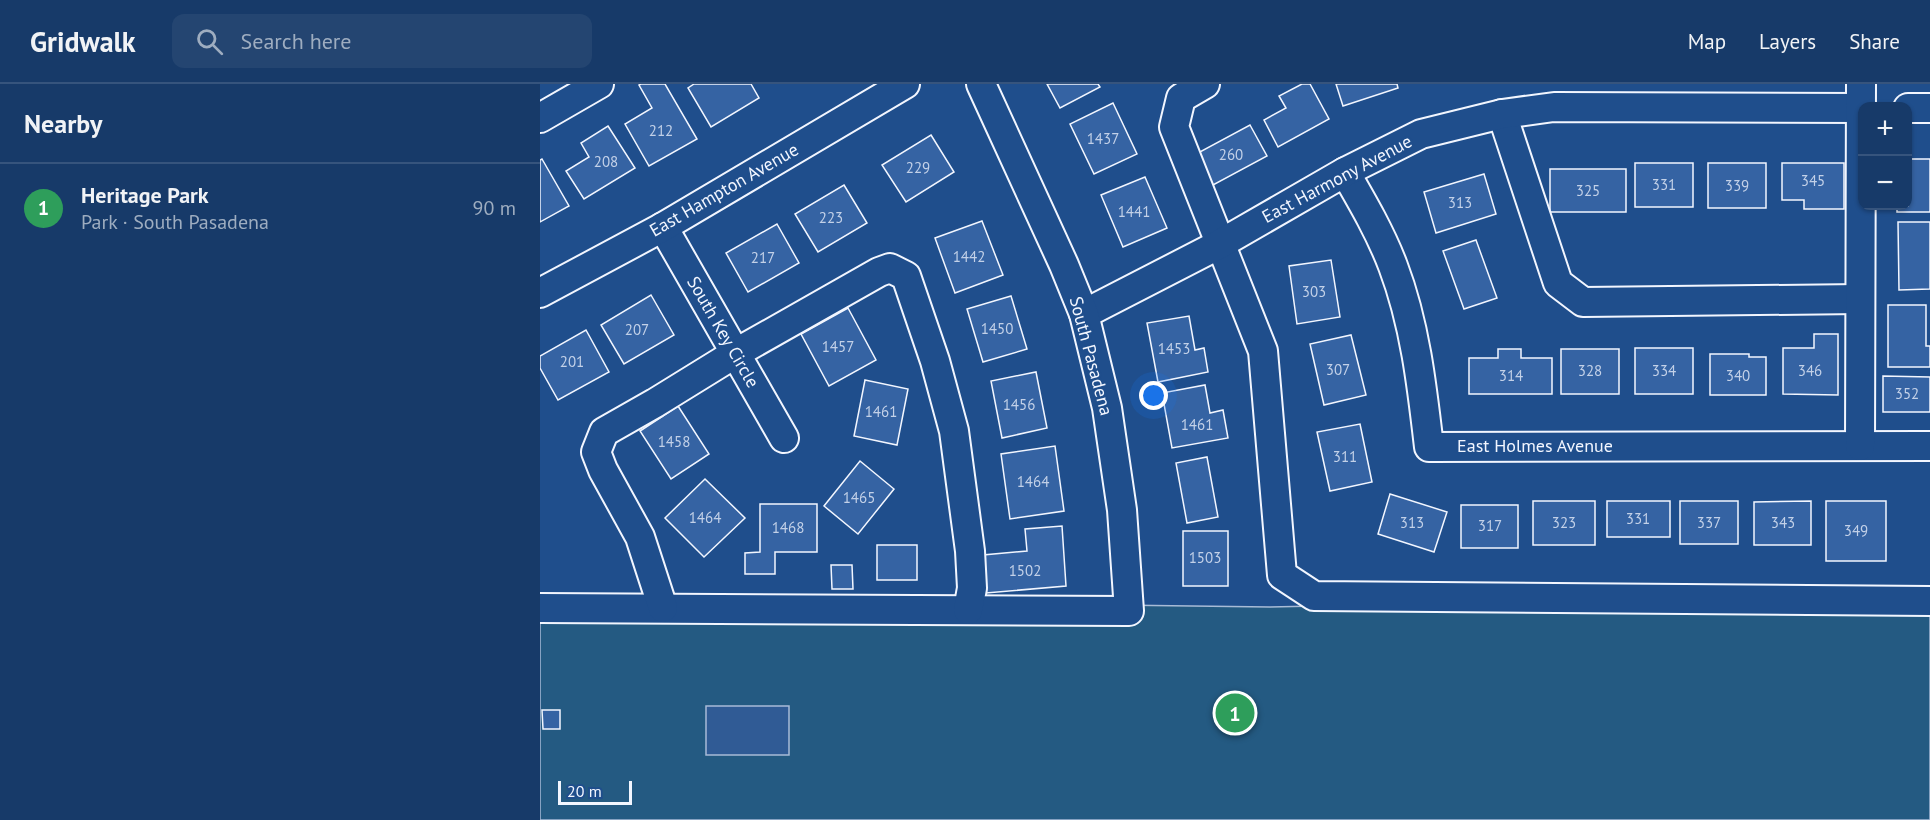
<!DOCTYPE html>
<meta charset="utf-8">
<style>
body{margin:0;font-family:"PT Sans",sans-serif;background:#244571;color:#f1f3f6}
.controls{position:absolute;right:18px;top:18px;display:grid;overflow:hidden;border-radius:12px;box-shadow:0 2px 4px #0004}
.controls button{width:54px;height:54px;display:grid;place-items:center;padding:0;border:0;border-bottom:2px solid #36547d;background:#173a69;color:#f1f3f6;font:30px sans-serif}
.scale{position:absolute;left:18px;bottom:15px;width:74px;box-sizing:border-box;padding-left:6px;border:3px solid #f2f6ff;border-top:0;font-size:16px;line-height:21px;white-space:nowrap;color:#f2f6ff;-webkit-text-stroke:4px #1f4e8c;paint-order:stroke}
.you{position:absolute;left:614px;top:312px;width:21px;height:21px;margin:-15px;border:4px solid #fff;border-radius:50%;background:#1a73e8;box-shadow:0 0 0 9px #1a73e833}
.badge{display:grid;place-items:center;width:39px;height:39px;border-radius:50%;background:#d6ab8b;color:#fff;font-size:20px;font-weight:700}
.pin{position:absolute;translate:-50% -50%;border:3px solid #fff;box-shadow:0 2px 6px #0006}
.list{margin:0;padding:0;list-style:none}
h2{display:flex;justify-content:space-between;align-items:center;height:78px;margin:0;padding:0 24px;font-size:26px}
h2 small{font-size:20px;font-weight:400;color:#9eadc0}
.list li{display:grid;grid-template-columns:39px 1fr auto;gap:18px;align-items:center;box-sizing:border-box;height:90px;padding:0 24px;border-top:2px solid #36547d}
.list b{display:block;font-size:22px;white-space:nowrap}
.list p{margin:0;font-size:20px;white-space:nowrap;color:#9eadc0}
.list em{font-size:20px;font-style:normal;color:#9eadc0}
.icon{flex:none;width:33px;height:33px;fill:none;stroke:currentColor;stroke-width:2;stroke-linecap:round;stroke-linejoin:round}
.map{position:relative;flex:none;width:1390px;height:736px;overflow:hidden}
header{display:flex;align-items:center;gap:36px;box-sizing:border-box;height:84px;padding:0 30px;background:#173a69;border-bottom:2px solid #36547d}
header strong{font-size:28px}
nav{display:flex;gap:33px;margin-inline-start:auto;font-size:21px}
.search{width:420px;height:54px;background:#244571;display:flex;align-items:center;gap:15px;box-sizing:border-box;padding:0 21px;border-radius:12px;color:#9eadc0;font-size:22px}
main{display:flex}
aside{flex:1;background:#173a69}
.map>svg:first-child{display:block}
.green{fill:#245a82;stroke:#a8bbd7;stroke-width:1.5}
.parking{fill:#305b95;stroke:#a8bbd7;stroke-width:1.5}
.building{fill:#3563a3;stroke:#f2f6ff;stroke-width:1.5}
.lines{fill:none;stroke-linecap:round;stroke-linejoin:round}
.minor-casing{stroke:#f2f6ff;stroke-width:32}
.minor{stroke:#1f4e8c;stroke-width:28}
.labels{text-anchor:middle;stroke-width:4.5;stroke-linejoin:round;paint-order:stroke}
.number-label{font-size:15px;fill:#c3d1e8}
.street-label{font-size:18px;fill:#f2f6ff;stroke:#1f4e8c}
</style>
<header>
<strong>Gridwalk</strong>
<div class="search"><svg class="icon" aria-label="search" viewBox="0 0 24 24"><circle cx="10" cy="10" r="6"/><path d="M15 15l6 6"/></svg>Search here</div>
<nav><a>Map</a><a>Layers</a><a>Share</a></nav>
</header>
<main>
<aside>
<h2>Nearby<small></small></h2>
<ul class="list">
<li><span class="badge" style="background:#2e9e5b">1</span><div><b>Heritage Park</b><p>Park · South Pasadena</p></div><em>90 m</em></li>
</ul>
</aside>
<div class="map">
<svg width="1390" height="736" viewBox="0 0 1390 736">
<rect width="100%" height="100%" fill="#1f4e8c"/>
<path class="green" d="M1390,509V736H0V514L730,523Z"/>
<rect class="parking" x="166" y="622" width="83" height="49"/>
<g class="building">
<path d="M101,0H125L157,55L109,82L85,40L112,24L99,1Z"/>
<path d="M154,0H211L219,14L171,43L148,4Z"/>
<path d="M507,0H558L560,3L520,24Z"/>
<path d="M762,0H770L789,35L738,63L724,36L746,24L739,12Z"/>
<path d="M796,0H857L858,4L803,22Z"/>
<path d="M573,19L597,70L554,90L530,40Z"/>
<path d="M710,41L727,72L673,101L656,70Z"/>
<path d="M68,42L95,84L44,115L26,87L49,73L41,59Z"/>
<path d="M391,51L414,88L366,118L342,81Z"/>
<path d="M2,75L29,122L0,138V76Z"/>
<path d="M1368,75H1390V128H1357V122H1368Z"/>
<rect x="1095" y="79" width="58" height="44"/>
<rect x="1168" y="79" width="58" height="45"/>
<path d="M1242,79H1304V125H1264V116H1242Z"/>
<rect x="1010" y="85" width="76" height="43"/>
<path d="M944,90L956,130L896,149L884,108Z"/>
<path d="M605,93L627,144L583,163L561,111Z"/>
<path d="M304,101L327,139L278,168L255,130Z"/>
<path d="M442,137L463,191L415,209L395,154Z"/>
<path d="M1358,138H1390V205L1359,206Z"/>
<path d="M237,140L259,179L208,208L186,169Z"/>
<path d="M936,156L957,214L924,225L903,167Z"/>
<path d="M791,176L800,233L757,240L749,182Z"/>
<path d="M111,211L134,251L84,280L61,241Z"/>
<path d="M471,212L487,265L443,278L427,225Z"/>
<path d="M1348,221H1386V262H1390V283H1348Z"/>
<path d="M308,224L336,276L289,302L261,250Z"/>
<path d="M649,232L655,266L664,264L668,288L618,298L607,239Z"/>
<path d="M46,246L69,288L18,316L0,284V272Z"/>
<path d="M1274,250H1298V311L1243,310V264H1274Z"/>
<path d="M811,251L826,311L784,321L770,260Z"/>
<rect x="1095" y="264" width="58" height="46"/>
<path d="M958,265H981V274H1012V310H929V274H958Z"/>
<rect x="1021" y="265" width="58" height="45"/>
<path d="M1170,270H1209V273H1226V311H1170Z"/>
<path d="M496,288L507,344L462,354L451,297Z"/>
<path d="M1343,292L1390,293V328H1343Z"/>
<path d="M325,296L368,305L357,361L314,352Z"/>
<path d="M665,301L670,329L683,326L688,354L632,364L622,309Z"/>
<path d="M138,322L169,370L131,395L100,347Z"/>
<path d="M820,340L832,398L790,407L777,348Z"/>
<path d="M515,362L524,427L470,435L461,370Z"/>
<path d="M667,373L678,433L647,439L636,379Z"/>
<path d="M320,377L354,405L318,450L284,422Z"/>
<path d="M165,395L205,434L164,473L125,434Z"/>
<path d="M850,410L907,428L894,468L838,450Z"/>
<rect x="993" y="417" width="62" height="44"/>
<rect x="1067" y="417" width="63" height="36"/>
<rect x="1140" y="417" width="58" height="43"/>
<path d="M1271,417V461H1214V418Z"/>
<rect x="1286" y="417" width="60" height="60"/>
<path d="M220,420H277V468H235V490H205V469L220,468Z"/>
<rect x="921" y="421" width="57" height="43"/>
<path d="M522,442L526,502L446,509L443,471L487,467L485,445Z"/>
<rect x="643" y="447" width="45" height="55"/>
<rect x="337" y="461" width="40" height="35"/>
<path d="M291,481H312L313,505H292Z"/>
<path d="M2,626H20V645H3Z"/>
</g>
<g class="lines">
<g class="minor-casing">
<g id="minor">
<path d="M665,0L641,14L634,43L723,267L742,491L774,512L1390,517"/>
<path d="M1368,24H1390"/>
<path d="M962,30L1018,199L1043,218L1320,215"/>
<path d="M0,34L59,0"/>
<path d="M805,88C823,119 841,150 853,182C875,240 882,302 889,363L1390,362"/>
<path d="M123,143L244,354"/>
<path d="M0,209L123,143L365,0"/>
<path d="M544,230L680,160L805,88L881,50L962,30L1014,23L1322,24"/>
<path d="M1320,362L1321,0"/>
<path d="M0,524L589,527L582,426L567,324L544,230L524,181L441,0"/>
<path d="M123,524L100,453L63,386L56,368L64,348L115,319L196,269L339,188L350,184L366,192L395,277L414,347L430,467L432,504L428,526"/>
</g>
</g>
<use href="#minor" class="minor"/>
</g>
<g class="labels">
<g class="number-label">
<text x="121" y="52">212</text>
<text x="563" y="60">1437</text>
<text x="691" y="76">260</text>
<text x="66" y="83">208</text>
<text x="378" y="89">229</text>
<text x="1273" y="102">345</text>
<text x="1124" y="106">331</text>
<text x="1197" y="107">339</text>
<text x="1048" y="112">325</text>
<text x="920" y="124">313</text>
<text x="594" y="133">1441</text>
<text x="291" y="139">223</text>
<text x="429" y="178">1442</text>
<text x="223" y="179">217</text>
<text x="774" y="213">303</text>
<text x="457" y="250">1450</text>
<text x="97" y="251">207</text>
<text x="298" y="268">1457</text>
<text x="634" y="270">1453</text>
<text x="32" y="283">201</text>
<text x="798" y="291">307</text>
<text x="1050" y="292">328</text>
<text x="1124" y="292">334</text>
<text x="1270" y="292">346</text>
<text x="971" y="297">314</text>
<text x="1198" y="297">340</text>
<text x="1367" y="315">352</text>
<text x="479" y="326">1456</text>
<text x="341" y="333">1461</text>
<text x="657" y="346">1461</text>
<text x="134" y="363">1458</text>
<text x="805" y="378">311</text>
<text x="493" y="403">1464</text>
<text x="319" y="419">1465</text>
<text x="165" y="439">1464</text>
<text x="1098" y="440">331</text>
<text x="872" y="444">313</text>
<text x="1024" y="444">323</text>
<text x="1169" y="444">337</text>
<text x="1243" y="444">343</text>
<text x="950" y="447">317</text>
<text x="248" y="449">1468</text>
<text x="1316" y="452">349</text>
<text x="665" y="479">1503</text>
<text x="485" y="492">1502</text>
</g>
<g class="street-label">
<text transform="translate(797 95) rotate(-28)" y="6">East Harmony Avenue</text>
<text transform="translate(184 106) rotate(-30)" y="6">East Hampton Avenue</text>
<text transform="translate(183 248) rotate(60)" y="6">South Key Circle</text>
<text transform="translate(551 272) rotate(75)" y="6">South Pasadena</text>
<text x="995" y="368">East Holmes Avenue</text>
</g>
</g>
</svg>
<div class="controls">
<button>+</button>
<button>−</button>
</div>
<div class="scale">20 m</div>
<div class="you"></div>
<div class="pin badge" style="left:695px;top:629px;background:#2e9e5b">1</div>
</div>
</main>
